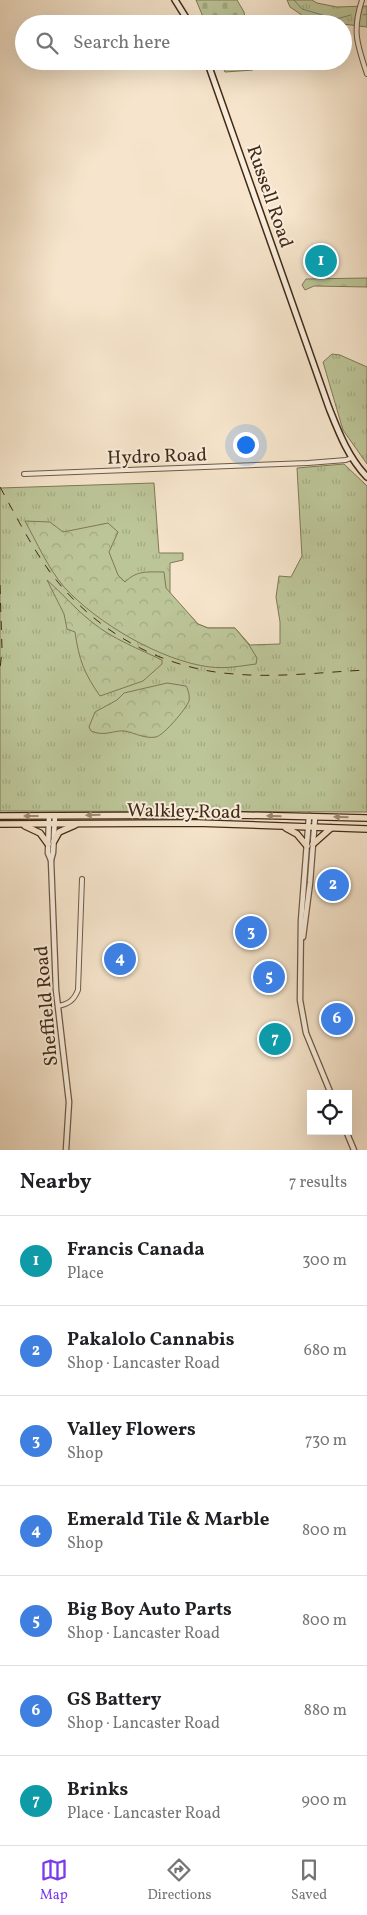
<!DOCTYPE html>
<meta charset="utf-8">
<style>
body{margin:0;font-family:Vollkorn,serif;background:#f2f2f2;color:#202124}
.controls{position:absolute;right:15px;bottom:15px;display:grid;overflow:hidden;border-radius:0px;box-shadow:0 5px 20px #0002}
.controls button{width:45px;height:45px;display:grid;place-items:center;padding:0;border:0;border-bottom:1px solid #e0e0e0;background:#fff;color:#202124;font:25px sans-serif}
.you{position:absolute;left:245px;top:444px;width:18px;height:18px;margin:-12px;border:4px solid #fff;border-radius:50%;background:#1a73e8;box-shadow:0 0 0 8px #1a73e833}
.badge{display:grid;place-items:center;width:32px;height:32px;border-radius:50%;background:#7c3aed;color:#fff;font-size:16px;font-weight:700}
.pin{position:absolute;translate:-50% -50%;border:2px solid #fff;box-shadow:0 1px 5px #0006}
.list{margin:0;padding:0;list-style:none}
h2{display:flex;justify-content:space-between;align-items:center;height:65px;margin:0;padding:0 20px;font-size:21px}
h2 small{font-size:16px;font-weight:400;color:#757577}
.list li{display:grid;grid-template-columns:32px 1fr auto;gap:15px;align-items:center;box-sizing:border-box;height:90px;padding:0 20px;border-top:1px solid #e0e0e0}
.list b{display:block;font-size:19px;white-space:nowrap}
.list p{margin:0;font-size:16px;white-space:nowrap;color:#757577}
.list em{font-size:16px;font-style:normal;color:#757577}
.icon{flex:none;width:28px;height:28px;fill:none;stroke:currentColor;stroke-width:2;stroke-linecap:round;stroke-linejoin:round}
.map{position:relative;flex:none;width:367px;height:1150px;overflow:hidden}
.search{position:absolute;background:#fff;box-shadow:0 5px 20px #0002;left:15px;right:15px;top:15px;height:55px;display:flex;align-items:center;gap:12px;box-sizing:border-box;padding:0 18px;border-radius:28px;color:#757577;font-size:19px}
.sheet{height:695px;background:#fff}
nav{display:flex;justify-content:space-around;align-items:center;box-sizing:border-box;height:70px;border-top:1px solid #e0e0e0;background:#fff;font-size:14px;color:#757577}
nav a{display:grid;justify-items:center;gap:2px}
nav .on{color:#7c3aed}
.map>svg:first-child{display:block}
.grass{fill:url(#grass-tufts);stroke:#807856}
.forest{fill:url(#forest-crowns);stroke:#807856}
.cemetery{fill:url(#cemetery-stones);stroke:#807856}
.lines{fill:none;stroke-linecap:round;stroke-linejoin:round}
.stream{stroke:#798379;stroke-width:1}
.minor-casing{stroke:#705943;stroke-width:6}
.tertiary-casing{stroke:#705943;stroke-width:7}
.secondary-casing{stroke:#432a15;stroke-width:8}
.primary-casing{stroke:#432a15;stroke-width:8}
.minor{stroke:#f9eede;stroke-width:4}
.tertiary{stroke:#f9eede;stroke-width:4.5}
.secondary{stroke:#f9eede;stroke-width:5}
.primary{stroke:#f6e5cc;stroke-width:5.5}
.rail{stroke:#432a15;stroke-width:1;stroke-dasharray:9 9;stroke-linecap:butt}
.oneway{fill:#9c8870}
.labels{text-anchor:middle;stroke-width:4;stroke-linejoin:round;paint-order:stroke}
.street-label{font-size:19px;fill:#432a15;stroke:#f9eede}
</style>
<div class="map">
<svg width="367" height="1150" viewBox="0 0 367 1150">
<defs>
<pattern id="grass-tufts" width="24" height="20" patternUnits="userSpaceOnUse" patternTransform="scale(1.25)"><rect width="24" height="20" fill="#bcc598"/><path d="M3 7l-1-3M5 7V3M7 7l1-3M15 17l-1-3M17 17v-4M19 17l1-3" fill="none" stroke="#a3a982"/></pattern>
<pattern id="forest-crowns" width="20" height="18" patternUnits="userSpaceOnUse" patternTransform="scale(1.25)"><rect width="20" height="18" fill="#bcc598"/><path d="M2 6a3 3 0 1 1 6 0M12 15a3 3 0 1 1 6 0" fill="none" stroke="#a3a982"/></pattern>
<pattern id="cemetery-stones" width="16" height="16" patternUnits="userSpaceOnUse" patternTransform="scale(1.25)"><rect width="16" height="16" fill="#bcc598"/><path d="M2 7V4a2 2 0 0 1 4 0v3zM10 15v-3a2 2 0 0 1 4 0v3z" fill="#a3a982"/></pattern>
</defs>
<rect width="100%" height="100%" fill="#f6e5cc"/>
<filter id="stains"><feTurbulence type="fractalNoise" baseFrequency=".004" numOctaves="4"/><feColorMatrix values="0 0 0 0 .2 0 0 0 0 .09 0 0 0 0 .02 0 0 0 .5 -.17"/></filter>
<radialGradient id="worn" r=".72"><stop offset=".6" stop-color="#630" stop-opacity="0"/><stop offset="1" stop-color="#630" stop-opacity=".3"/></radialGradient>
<g class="grass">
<path d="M287,0H312L317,3L337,7L367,6V27L343,24H315L290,7Z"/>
<path d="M332,354L340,355L367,367V464L343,430L323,362Z"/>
<path d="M344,464L367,486V812L0,811V488L154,483L159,553H183V560L170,563V594L198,624L208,628H235L250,645L280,644V622L276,597L279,576L291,577L302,556L297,468Z"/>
</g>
<g class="forest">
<path d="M367,278V287L314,286L305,290L302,285L306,279Z"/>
<path d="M25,521L50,522L63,532L108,523L118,532L109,552L118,575L125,582C137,570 148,572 164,572L166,588L198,624L208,628H235L249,645L257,658L256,664C240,666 226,669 210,667C161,661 97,623 64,587C48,568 37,543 25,521Z"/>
<path d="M47,580C63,594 76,610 93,623C113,639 139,649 162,660V664L143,681L100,696C84,673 79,660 75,632L67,629L64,614Z"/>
<path d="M167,683L186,686C188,689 190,696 189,701C186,709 164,735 156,737C145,739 135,733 125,731C112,730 106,737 91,731L89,727L95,712L117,700L124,693Z"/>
</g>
<g class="cemetery">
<path d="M196,0H237L244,12L246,24H206Z"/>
<path d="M220,61H251L253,70L225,72Z"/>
</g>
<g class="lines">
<g class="stream">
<path d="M294,0L302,9L336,19L351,15"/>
<path d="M363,15L367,14"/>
</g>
<g class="minor-casing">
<g id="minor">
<path d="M362,0C352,31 357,44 367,74"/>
<path d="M24,474L308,463L346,460L351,458"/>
<path d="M58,1006C69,1004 74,1000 78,990L82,879"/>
</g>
</g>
<g class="tertiary-casing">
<g id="tertiary">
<path d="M49,816L48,853L51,860"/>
<path d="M55,816L53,853L51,860L56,990L69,1102L66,1150"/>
<path d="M309,816L301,921L300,1000L306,1033L331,1094"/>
<path d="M303,937L310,883L315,817"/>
<path d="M346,1131L354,1150"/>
</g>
</g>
<g class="secondary-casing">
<g id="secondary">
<path d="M175,0L190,24"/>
<path d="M207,61L329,408C339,433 348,457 367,477"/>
</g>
</g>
<g class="primary-casing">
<g id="primary">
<path d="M0,816L239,815L367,818"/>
<path d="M0,824L196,823L367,829"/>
<path d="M25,826L40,833L48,844"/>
<path d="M286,828L297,834L307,846"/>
<path d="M54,841L59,832L75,825"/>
<path d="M313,844L331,828"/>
</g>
</g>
<use href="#minor" class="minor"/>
<use href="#tertiary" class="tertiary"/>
<use href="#secondary" class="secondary"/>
<use href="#primary" class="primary"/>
<g class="rail">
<path d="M0,487C16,516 31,546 50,572C94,631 161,669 234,674C278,678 323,672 367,670"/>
<path d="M0,585L2,649L0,670"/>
</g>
</g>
<defs><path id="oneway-solid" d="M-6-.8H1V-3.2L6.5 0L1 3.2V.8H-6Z" transform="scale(1.25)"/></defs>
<g class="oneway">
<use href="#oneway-solid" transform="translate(93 815) rotate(179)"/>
<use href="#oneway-solid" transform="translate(31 816) rotate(180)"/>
<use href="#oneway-solid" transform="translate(274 816) rotate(-179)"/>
<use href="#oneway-solid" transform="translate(341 817) rotate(-179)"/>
</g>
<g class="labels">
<g class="street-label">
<text transform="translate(271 196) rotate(71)" y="7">Russell Road</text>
<text transform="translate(157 455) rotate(-2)" y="7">Hydro Road</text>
<text transform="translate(184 810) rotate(1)" y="7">Walkley Road</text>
<text transform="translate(45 1006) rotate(-95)" y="7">Sheffield Road</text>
</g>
</g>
<rect width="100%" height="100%" filter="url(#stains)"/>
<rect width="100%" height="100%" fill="url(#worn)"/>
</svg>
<div class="controls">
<button><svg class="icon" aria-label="locate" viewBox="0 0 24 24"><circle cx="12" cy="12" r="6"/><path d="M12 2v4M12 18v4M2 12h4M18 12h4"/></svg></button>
</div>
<div class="you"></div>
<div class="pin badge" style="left:321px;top:261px;background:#0f9aa8">1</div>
<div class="pin badge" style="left:333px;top:885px;background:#3f7fe0">2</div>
<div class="pin badge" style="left:251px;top:932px;background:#3f7fe0">3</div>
<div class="pin badge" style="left:120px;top:959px;background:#3f7fe0">4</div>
<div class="pin badge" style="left:269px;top:977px;background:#3f7fe0">5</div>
<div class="pin badge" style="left:337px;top:1019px;background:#3f7fe0">6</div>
<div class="pin badge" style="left:275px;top:1039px;background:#0f9aa8">7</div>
<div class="search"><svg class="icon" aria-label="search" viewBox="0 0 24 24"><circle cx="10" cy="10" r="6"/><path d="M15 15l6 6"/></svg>Search here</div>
</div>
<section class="sheet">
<h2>Nearby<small>7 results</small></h2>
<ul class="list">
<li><span class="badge" style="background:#0f9aa8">1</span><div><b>Francis Canada</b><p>Place</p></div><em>300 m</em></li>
<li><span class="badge" style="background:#3f7fe0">2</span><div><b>Pakalolo Cannabis</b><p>Shop · Lancaster Road</p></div><em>680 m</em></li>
<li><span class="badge" style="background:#3f7fe0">3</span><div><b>Valley Flowers</b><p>Shop</p></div><em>730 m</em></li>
<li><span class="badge" style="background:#3f7fe0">4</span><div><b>Emerald Tile &amp; Marble</b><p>Shop</p></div><em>800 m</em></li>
<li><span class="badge" style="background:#3f7fe0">5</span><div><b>Big Boy Auto Parts</b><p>Shop · Lancaster Road</p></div><em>800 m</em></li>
<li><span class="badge" style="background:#3f7fe0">6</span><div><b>GS Battery</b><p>Shop · Lancaster Road</p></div><em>880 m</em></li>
<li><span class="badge" style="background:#0f9aa8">7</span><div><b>Brinks</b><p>Place · Lancaster Road</p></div><em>900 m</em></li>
</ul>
</section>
<nav>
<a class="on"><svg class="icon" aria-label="map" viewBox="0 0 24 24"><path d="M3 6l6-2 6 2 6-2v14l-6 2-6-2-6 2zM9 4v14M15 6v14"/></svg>Map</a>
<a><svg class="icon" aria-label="directions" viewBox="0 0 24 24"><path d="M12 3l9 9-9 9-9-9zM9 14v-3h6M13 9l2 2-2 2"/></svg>Directions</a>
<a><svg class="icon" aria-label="saved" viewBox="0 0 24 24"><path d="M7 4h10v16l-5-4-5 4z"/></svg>Saved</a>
</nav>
